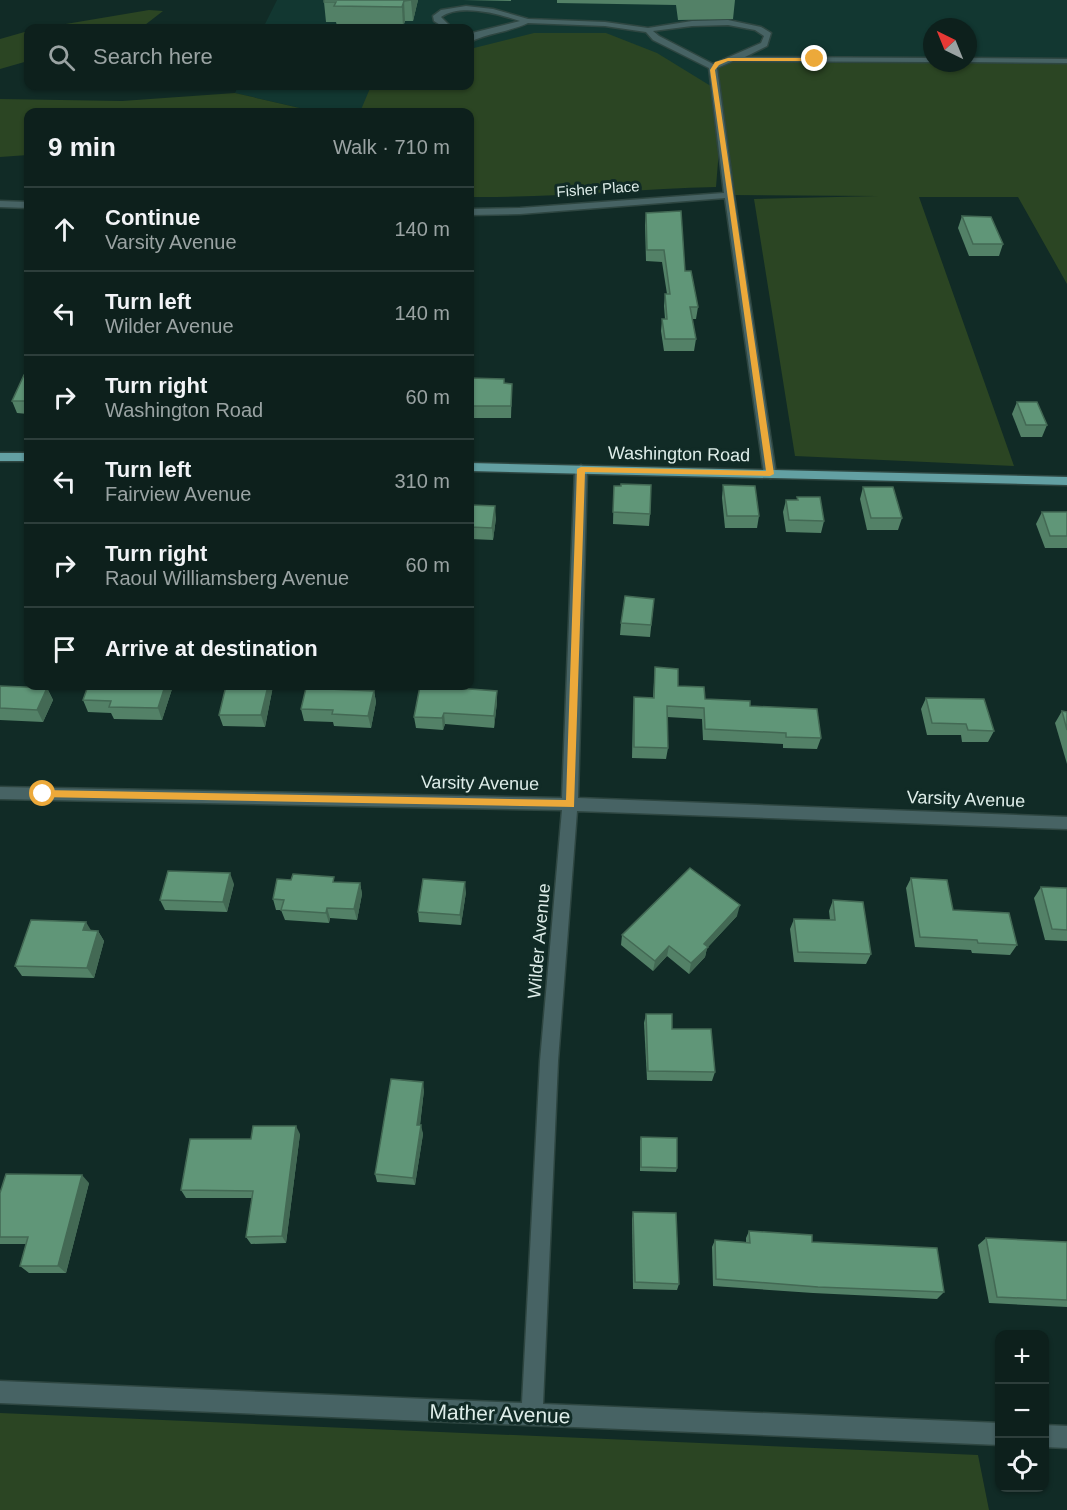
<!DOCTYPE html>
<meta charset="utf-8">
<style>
body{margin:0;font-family:Helvetica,sans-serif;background:#162825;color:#f1f3f6}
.controls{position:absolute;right:18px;bottom:18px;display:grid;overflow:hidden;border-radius:12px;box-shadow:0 2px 4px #0004}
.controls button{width:54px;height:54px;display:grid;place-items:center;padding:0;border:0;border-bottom:2px solid #2d3e3b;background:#0d201c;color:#f1f3f6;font:30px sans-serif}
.compass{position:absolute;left:923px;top:18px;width:54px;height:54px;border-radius:50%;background:#0d201c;box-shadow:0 2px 4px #0004;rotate:317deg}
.stop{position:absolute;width:18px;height:18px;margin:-14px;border:4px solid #eca93a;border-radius:50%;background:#fff}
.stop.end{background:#eca93a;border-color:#fff;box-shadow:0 2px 6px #0008}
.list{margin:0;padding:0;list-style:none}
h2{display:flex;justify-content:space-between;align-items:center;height:78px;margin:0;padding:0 24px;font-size:26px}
h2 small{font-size:20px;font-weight:400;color:#9aa3a3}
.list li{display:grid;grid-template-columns:39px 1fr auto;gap:18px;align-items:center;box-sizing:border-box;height:84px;padding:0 24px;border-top:2px solid #2d3e3b}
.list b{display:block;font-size:22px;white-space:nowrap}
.list p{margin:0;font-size:20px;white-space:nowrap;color:#9aa3a3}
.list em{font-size:20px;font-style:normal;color:#9aa3a3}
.icon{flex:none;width:33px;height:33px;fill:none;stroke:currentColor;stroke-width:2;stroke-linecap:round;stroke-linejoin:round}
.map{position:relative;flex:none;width:1067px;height:1510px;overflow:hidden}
.search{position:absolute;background:#0d201c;box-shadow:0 2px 4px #0004;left:24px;top:24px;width:450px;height:66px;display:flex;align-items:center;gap:15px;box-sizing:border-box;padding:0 21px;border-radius:12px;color:#9aa3a3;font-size:22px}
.panel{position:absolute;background:#0d201c;box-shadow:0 2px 4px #0004;left:24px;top:108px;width:450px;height:582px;border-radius:12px}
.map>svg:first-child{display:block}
.built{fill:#123731}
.green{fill:#2b4523}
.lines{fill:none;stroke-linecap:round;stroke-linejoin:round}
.minor-casing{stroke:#2e4641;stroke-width:3}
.major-casing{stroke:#2e4641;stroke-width:3}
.minor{fill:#476364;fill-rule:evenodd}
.major{fill:#63a0a3;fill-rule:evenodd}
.wall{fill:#538167}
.shaded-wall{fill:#436954}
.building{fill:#609678;stroke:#436954;stroke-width:1.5}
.route{fill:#eca93a}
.labels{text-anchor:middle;stroke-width:6;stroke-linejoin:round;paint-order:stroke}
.far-street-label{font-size:15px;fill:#deede9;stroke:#112b26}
.street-label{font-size:18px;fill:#deede9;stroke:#112b26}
.near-street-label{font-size:21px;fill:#deede9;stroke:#112b26}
</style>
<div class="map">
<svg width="1067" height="1510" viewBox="0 0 1067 1510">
<rect width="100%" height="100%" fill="#112b26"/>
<path class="built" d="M277,0H1067V58L968,59V27H932V59L714,88L470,112H317L235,93L238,86H470V28H263Z"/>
<g class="green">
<path d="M149,10L163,11L141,28H42Z"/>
<path d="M28,31V61L0,69V39Z"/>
<path d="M534,33H606L657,53L714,88L713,70L728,60L932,59V63H968V59L1067,58V284L1018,197H919L1014,466L795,456L754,199L878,196L729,195L720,137L716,187C634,189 552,198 470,197V112H360L371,86H470V49Z"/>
<path d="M235,93L317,112H28V155L0,157V99L122,101Z"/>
<path d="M0,1413L978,1455L989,1510H0Z"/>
</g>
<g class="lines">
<g class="minor-casing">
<g id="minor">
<path d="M466,6L493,9L528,19L605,22L648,28L692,21L728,20L761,27L771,33L767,46L745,57L932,58V62L733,61L717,68L734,195L776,474L774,477L770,478L764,474L725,198L520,214L470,215V209L520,208L724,193L709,68L653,40L646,32L605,26L528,23C509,32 488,33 470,42V36L472,33L520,21C499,14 461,3 441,17L452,28H445L434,21L433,16L441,10ZM728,25L755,30L764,36L761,43L713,64L659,36L653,31L692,26Z"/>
<path d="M968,58L1067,59V63L968,62Z"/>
<path d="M0,201L28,202V208L0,207Z"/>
<path d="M581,465L587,469L578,798L1067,817V829L577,811L558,1061L543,1404L1000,1423V1445L0,1403V1381L522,1403L540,1061L562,810L0,799V787L562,798L575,469Z"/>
<path d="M1044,1425L1067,1426V1448L1044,1447Z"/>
</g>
</g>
<g class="major-casing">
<g id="major">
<rect x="0" y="453" width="28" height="8"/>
<path d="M470,463L1067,477V485L470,471Z"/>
</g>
</g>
<use href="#minor" class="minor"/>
<use href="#major" class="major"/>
</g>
<g class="wall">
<path d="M324,0H418L413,21H405L403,27L337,26L336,22H326L324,2Z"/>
<path d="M463,0H511V1Z"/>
<path d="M557,0H735L733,19L678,20L676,5L557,3Z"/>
<path d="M646,213L685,271L698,307L696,319H692L696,339L694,351H664L661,331L662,319H665L664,306L665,294H667L662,262L646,261L645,225Z"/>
<path d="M962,216L1003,244L999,256H969L958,228Z"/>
<path d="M28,375V414L17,413L12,401Z"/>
<path d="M470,378L504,383L512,384L511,418H470Z"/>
<path d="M1017,402L1047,425L1042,437H1021L1012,414Z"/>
<path d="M723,485L759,516L757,528H725L722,498Z"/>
<path d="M614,486L650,514L649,526L613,524Z"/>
<path d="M863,487L902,518L898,530H867L860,499Z"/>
<path d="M797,497L824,521L821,533L786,532L783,512L786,500H797Z"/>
<path d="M1042,512H1067V548H1045L1036,524Z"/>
<path d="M470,514L496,518L493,540L470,539Z"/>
<path d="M654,599L650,637L620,635L621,623Z"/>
<path d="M655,667L678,686L705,699L750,706L821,738L817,749L783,748V744L703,740L702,719L667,717L668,748L666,759L632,758L633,708L634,697L653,698Z"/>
<path d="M0,686L47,688L53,700L43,722L0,720Z"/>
<path d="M88,686H170L172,689L162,720L114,719L111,713L88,712L83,700Z"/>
<path d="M226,686H273L265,727L223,726L219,715Z"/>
<path d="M420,686H457V688L497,691V702L494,728L445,724L443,730L416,728L414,717Z"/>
<path d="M374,691L376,702L371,728L334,726L333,722L304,721L301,709Z"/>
<path d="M926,698L994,731L988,742H962L961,735H927L921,709Z"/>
<path d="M1062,711L1067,712V764L1055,723Z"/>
<path d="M911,878L953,910L1017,945L1010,955L972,953L971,950L915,947L906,888Z"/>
<path d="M336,882L360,883L362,894L357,920L330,918L329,923L285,920L281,910H276L273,899Z"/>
<path d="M234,884L227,912L165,910L160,900Z"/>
<path d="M1041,887L1067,888V941L1045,940L1034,898Z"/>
<path d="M466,892L461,925L419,922L418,912Z"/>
<path d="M833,900L871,954L866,964L794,962L790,929L794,919L830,920L829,911Z"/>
<path d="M737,916L707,948L705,957L689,974L667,956L653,971L621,945L622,935Z"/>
<path d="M91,931H98L104,941L94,978L22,976L15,966Z"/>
<path d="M646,1014L672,1029L715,1072L712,1081L647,1080L644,1023Z"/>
<path d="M424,1090L420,1125L423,1134L415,1185L377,1182L375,1174Z"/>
<path d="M300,1134L286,1243L251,1244L246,1237L252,1198H186L181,1190L251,1139Z"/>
<path d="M641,1137L677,1168L676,1172L640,1171V1141Z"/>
<path d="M89,1183L66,1273H29L20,1266L26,1244H0V1193Z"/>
<path d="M633,1212L679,1284L677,1290L633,1289L632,1219Z"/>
<path d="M749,1231L812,1242L944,1292L937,1299L813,1293L713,1286L712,1247L715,1240L746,1242V1238Z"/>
<path d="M986,1238L1067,1242V1307L989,1303L978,1245Z"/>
</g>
<g class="shaded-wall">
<path d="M411,0H418L413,21L411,1Z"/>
<path d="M404,1L405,21L403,27L402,7Z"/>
<path d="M495,506L496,518L493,540L492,528Z"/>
<path d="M165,686H170L172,689L162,720L158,708Z"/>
<path d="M268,686H273L265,727L261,715Z"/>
<path d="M47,688L53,700L43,722L37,710Z"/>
<path d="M374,691L376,702L371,728L368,716Z"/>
<path d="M497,691V702L494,728V716Z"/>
<path d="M444,713L445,724L443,730L442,718Z"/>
<path d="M230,873L234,884L227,912L223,902Z"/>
<path d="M465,882L466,892L461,925L460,915Z"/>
<path d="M360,883L362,894L357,920L354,909Z"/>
<path d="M740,905L737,916L707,948L705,957L689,974L691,963L704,944Z"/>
<path d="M327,908L330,918L329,923L326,913Z"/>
<path d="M86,922L92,932L83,930Z"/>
<path d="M98,931L104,941L94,978L87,968Z"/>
<path d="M669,946L667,956L653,971L655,961Z"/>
<path d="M423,1082L424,1090L419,1133L417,1125Z"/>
<path d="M421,1125L423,1134L415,1185L413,1178Z"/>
<path d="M296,1126L300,1134L286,1243L282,1236Z"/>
<path d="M82,1175L89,1183L66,1273L58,1266Z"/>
</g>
<g class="building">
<path d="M324,0H411L404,1L402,7L334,6L336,2H324Z"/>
<path d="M681,211L685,271H691L698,307H690L696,339H665L662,319H667L665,294H670L664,250H647L646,213Z"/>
<path d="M962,216L991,217L1003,244H973Z"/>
<path d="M24,375H28V401H12Z"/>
<path d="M470,378L504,379V383L512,384L511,406H470Z"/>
<path d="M1017,402H1037L1047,425H1026Z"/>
<path d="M621,484L651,485L650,514L613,512L614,486H621Z"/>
<path d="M723,485L755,486L759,516H727Z"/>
<path d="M863,487H893L902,518H871Z"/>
<path d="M797,497H820L824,521L789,520L786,500H798Z"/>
<path d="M471,505L495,506L492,528L470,527V514Z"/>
<path d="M1042,512H1067V536H1050Z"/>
<path d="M625,596L654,599L651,625L621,623Z"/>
<path d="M655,667L678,669V686L704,687L705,699L750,701V706L817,709L821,738L786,737V733L705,729L704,708L667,706L668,748L634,747V697L654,698Z"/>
<path d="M0,686L47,688L37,710L0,708Z"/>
<path d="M88,686H165L158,708L109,707L111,701L83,700Z"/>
<path d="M226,686H268L261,715H219Z"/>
<path d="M420,686H456V688L497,691L494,716L444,713L442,718L414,717Z"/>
<path d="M306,688L374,691L368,716L332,714L333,710L301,709Z"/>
<path d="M926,698L984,699L994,731L968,730L966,724L932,723Z"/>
<path d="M1062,711L1067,712V730Z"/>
<path d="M690,868L740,905L704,944L708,947L691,963L669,946L655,961L622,935Z"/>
<path d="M168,871L230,873L223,902L160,900Z"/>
<path d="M293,874L334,877L333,882L360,883L354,909L327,908L326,913L281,910L284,900L273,899L277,879L291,880Z"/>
<path d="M911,878L947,880L953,910L1009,913L1017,945L978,943L977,940L920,937Z"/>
<path d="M423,879L465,882L460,915L418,912Z"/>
<path d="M1041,887L1067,888V930L1052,929Z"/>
<path d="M833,900L863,902L871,954L798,952L794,919L835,920Z"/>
<path d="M31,920L86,922L83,930L98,931L87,968L15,966Z"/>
<path d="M646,1014H672V1029H711L715,1072L648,1071Z"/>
<path d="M391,1079L423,1082L417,1125H421L413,1178L375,1174Z"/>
<path d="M253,1126H296L282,1236L246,1237L253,1191L181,1190L190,1139H251Z"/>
<path d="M641,1137L677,1138V1168L641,1167Z"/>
<path d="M6,1174L82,1175L58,1266H20L28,1237H0V1193Z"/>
<path d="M633,1212L676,1213L679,1284L635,1282Z"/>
<path d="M749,1231L812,1235V1242L937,1248L944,1292L818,1287L716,1279L715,1240L750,1243Z"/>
<path d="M986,1238L1067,1242V1300L997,1297Z"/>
</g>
<path class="route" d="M815,58L817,61H728L719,65L715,70L774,474L770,476L585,472L574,807L39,797V791L43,790L566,800L577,469L581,467L766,471L710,70L715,62L728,58Z"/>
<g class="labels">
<g class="far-street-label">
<text transform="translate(598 189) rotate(-4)" y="5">Fisher Place</text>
</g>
<g class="street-label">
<text transform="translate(679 454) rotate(1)" y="6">Washington Road</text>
<text transform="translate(480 783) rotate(1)" y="6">Varsity Avenue</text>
<text transform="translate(966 799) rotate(2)" y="6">Varsity Avenue</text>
<text transform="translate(539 941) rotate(-85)" y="6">Wilder Avenue</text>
</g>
<g class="near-street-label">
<text transform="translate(500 1414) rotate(2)" y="7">Mather Avenue</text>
</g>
</g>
</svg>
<div class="controls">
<button>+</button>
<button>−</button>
<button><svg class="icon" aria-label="locate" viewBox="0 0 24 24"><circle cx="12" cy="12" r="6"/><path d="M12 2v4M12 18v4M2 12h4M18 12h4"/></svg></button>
</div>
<svg class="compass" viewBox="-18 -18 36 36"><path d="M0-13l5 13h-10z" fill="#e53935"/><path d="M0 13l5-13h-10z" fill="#9aa3a3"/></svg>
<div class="stop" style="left:43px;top:794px"></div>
<div class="stop end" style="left:815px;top:59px"></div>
<div class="search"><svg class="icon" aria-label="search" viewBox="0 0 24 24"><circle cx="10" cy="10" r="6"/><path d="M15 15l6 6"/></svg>Search here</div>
<section class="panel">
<h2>9 min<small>Walk · 710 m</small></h2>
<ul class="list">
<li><svg class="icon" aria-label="ahead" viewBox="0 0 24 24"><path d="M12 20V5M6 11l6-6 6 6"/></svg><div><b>Continue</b><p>Varsity Avenue</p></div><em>140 m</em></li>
<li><svg class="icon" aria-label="left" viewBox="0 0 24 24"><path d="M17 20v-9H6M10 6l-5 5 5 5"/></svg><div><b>Turn left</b><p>Wilder Avenue</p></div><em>140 m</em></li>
<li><svg class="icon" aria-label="right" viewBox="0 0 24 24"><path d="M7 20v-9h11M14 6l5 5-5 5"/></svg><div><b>Turn right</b><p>Washington Road</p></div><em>60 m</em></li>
<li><svg class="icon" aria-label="left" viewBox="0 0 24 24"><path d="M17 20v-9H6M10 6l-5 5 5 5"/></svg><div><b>Turn left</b><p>Fairview Avenue</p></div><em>310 m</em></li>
<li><svg class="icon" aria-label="right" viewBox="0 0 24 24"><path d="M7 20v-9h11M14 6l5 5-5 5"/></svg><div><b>Turn right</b><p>Raoul Williamsberg Avenue</p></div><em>60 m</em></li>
<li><svg class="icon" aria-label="arrive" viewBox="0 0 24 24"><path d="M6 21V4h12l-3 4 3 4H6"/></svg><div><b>Arrive at destination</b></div></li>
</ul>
</section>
</div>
